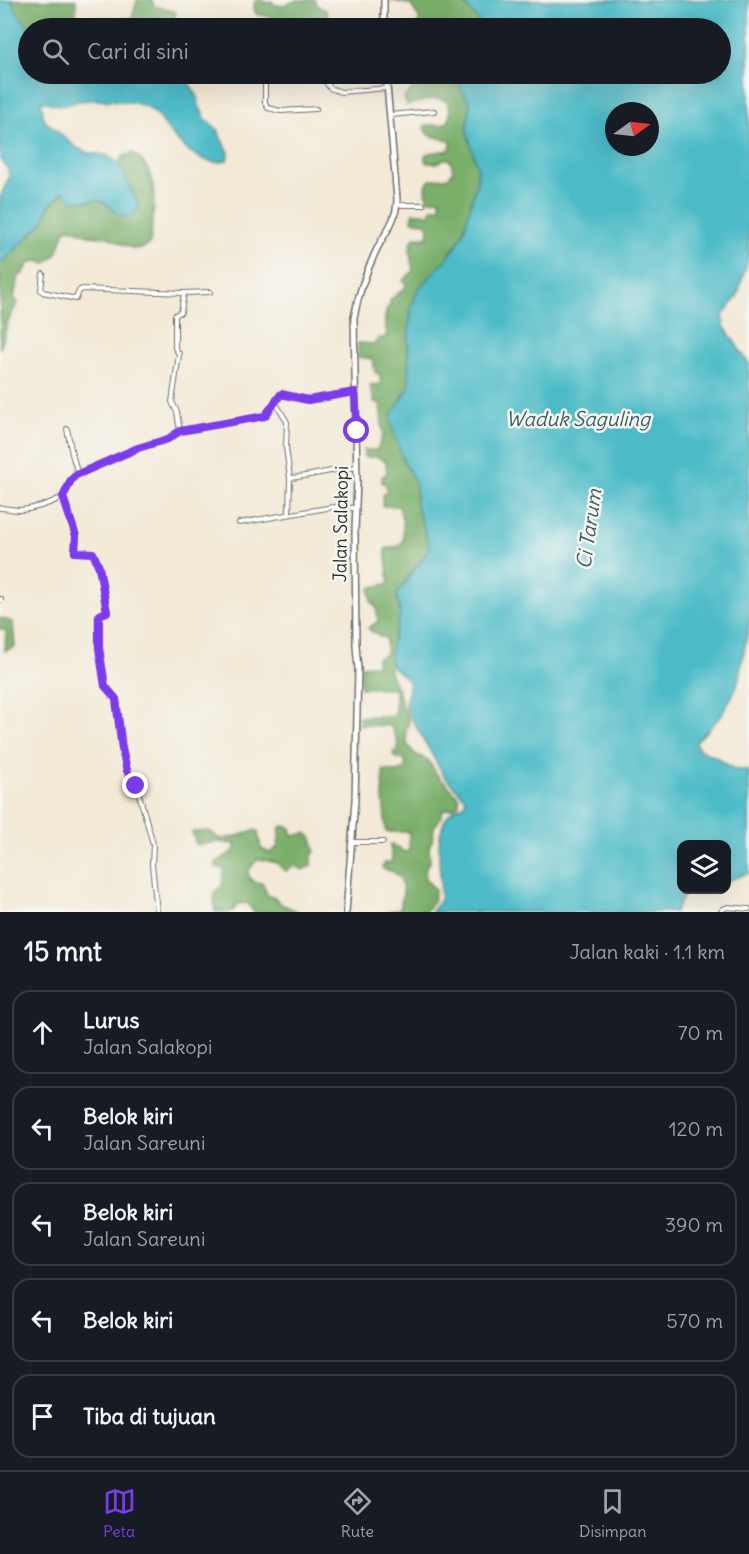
<!DOCTYPE html>
<html lang="id">
<meta charset="utf-8">
<style>
body{margin:0;font-family:Delius,sans-serif;background:#242831;color:#f1f3f6}
.controls{position:absolute;right:18px;bottom:18px;display:grid;overflow:hidden;border-radius:12px;box-shadow:0 6px 24px #0002}
.controls button{width:54px;height:54px;display:grid;place-items:center;padding:0;border:0;border-bottom:2px solid #363941;background:#171b24;color:#f1f3f6;font:30px sans-serif}
.compass{position:absolute;left:605px;top:102px;width:54px;height:54px;border-radius:50%;background:#171b24;box-shadow:0 6px 24px #0002;rotate:75deg}
.stop{position:absolute;width:18px;height:18px;margin:-14px;border:4px solid #7c3aed;border-radius:50%;background:#fff}
.stop.end{background:#7c3aed;border-color:#fff;box-shadow:0 2px 6px #0008}
.list{margin:0;padding:0;list-style:none}
h2{display:flex;justify-content:space-between;align-items:center;height:78px;margin:0;padding:0 24px;font-size:26px}
h2 small{font-size:20px;font-weight:400;color:#9ea1a6}
.list li{display:grid;grid-template-columns:39px 1fr auto;gap:18px;align-items:center;box-sizing:border-box;height:84px;margin:0 12px 12px;padding:0 12px;border:2px solid #363941;border-radius:18px}
.list b{display:block;font-size:22px;white-space:nowrap}
.list p{margin:0;font-size:20px;white-space:nowrap;color:#9ea1a6}
.list em{font-size:20px;font-style:normal;color:#9ea1a6}
.icon{flex:none;width:33px;height:33px;fill:none;stroke:currentColor;stroke-width:2;stroke-linecap:round;stroke-linejoin:round}
.map{position:relative;flex:none;width:749px;height:912px;overflow:hidden}
.search{position:absolute;background:#171b24;box-shadow:0 6px 24px #0002;left:18px;right:18px;top:18px;height:66px;display:flex;align-items:center;gap:15px;box-sizing:border-box;padding:0 21px;border-radius:33px;color:#9ea1a6;font-size:22px}
.sheet{height:558px;background:#171b24}
nav{display:flex;justify-content:space-around;align-items:center;box-sizing:border-box;height:84px;border-top:2px solid #363941;background:#171b24;font-size:16px;color:#9ea1a6}
nav a{display:grid;justify-items:center;gap:3px}
nav .on{color:#7c3aed}
.map>svg:first-child{display:block}
.forest{fill:#7aaf6b;stroke:#526d4b;stroke-width:1.5}
.water{fill:#4dbbc7;stroke:#3c7379;stroke-width:1.5;fill-rule:evenodd}
.lines{fill:none;stroke-linecap:round;stroke-linejoin:round}
.street-casing{stroke:#716e67;stroke-width:6}
.secondary-casing{stroke:#716e67;stroke-width:8}
.street{stroke:#fff;stroke-width:4}
.secondary{stroke:#fff;stroke-width:5}
.route{stroke:#7c3aed;stroke-width:8}
.labels{text-anchor:middle;stroke-width:5;stroke-linejoin:round;paint-order:stroke}
.street-label{font-size:18px;fill:#2b2b2b;stroke:#f6f6f2}
.water-label{font-size:20px;font-style:italic;fill:#375d62;stroke:#f6f6f2}
</style>
<div class="map">
<svg width="749" height="912" viewBox="0 0 749 912">
<rect width="100%" height="100%" fill="#f6f6f2"/>
<filter id="ink" filterUnits="userSpaceOnUse"><feTurbulence type="fractalNoise" baseFrequency=".0167" numOctaves="2"/><feDisplacementMap in="SourceGraphic" scale="12" xChannelSelector="R" yChannelSelector="G"/><feConvolveMatrix kernelMatrix="1 2 1 2 8 2 1 2 1" color-interpolation-filters="sRGB"/></filter>
<filter id="wash" filterUnits="userSpaceOnUse"><feTurbulence type="fractalNoise" baseFrequency=".008" numOctaves="4" result="noise"/><feDisplacementMap in="SourceGraphic" scale="24" xChannelSelector="R" yChannelSelector="G"/><feGaussianBlur stdDeviation="1.35" result="paint"/><feColorMatrix in="noise" values="0 0 0 0 0 0 0 0 0 0 0 0 0 0 0 0 0 1.4 0 .05"/><feComposite in="paint" operator="in"/></filter>
<g filter="url(#wash)">
<rect width="100%" height="100%" fill="#f3e9d6"/>
<g class="forest">
<path d="M12,0H76V18L132,19L137,0H152L154,6L176,12L172,28H30L18,14Z"/>
<path d="M255,0H263V3L272,1L273,4L281,6L298,0H315L317,6L326,10L328,18L315,20L308,23L302,22L293,25L291,28H282C280,26 280,23 278,20C273,14 263,17 256,14L254,8Z"/>
<path d="M389,0H461L478,20L480,28H415L420,19L411,5Z"/>
<path d="M409,74H459L458,78L462,90L470,103L467,132L478,169L477,181L463,233L456,245L445,261L419,288L411,308L408,343L409,389L402,397L416,485V505L430,548L418,566L410,573L397,597L400,615L393,643L390,672L399,692L402,707L408,717L409,724L406,729L407,744L415,754L428,760L440,779L446,783L459,798V804L453,808L443,810L441,818L434,827L433,838L429,847L430,862L426,866L425,878L435,890L434,900L425,912H387L400,909L403,893L401,879L394,872L383,869L382,867L385,863L392,862L390,845L396,846L405,852L409,850V832H386L383,797V770L397,772L405,769V760L394,757L393,752L397,751L398,744L391,726L359,725V717L395,715V688H361V666L376,665L377,658L386,654V638L378,636L377,633L372,632L368,628L376,623L378,620L376,607L371,601L370,588L389,583L385,549L399,546L403,541V523L399,506H382L383,495L387,492L386,484L382,483V476L387,474L386,462L378,457H364V450H377L383,435L380,403L374,402L370,385L381,384L379,373H375L373,359L358,357V343L375,344L378,338H385L387,331C383,325 385,316 387,308L390,307V300C395,296 403,290 407,285L403,281L413,271C411,259 407,249 414,237H428L429,226L422,222L412,221L413,213H423L430,215L432,208H440V199L427,200L426,185L430,180L449,177L453,171L451,162L448,159H444L438,163H427L425,155L428,153L450,150L451,141L428,135L424,128L425,125H441L448,122L450,115L449,103C435,93 421,103 407,105L404,98L413,88Z"/>
<path d="M132,153C163,171 153,214 150,243C137,258 119,240 107,237C101,236 94,238 88,235C82,233 77,230 71,228L65,230L57,254L45,264L38,261L30,262L23,274L18,277L14,298L18,302L9,319L0,349V265L43,222L49,206L65,191L88,202L97,200L104,202L122,217L139,206L119,163L122,157Z"/>
<path d="M0,618L13,622L15,647L5,651L6,630H0Z"/>
<path d="M284,826L291,828L293,836L306,833L312,838L315,851L312,856V865L303,870L295,866L286,871L281,868L278,863L258,859L249,870L248,874L253,882L262,883L268,896L275,897L279,903L299,912H253L248,903L236,904L235,909L230,912H215L214,892L222,886L224,869L216,867V863L235,850V844L217,842L196,845L192,832L210,831C213,833 215,836 218,838C224,841 248,833 254,830L258,831L261,849L271,853L278,846L280,827Z"/>
</g>
<g class="water">
<path d="M0,0H12L18,14L30,28H28V74H183L198,97L199,106L205,118L219,131L220,137L229,152L227,160C208,169 183,148 171,134C163,125 159,113 147,107C134,100 93,99 78,101C73,102 69,105 64,105C57,106 48,102 41,101L44,120L77,148L89,153L106,155L119,163L139,206L132,216L122,217L104,202L97,200L73,201L64,191L49,206L43,222L0,265V198L9,177L8,169L0,160Z"/>
<path d="M461,0H749V256L737,297L723,315L724,326L749,364V626L737,687L721,716L695,743L700,750L716,757L736,770H749V873L727,881L726,844H682V890H687L675,912H431L440,901C443,876 432,836 448,815C452,810 459,807 464,805L466,799L444,776L405,707C404,699 410,693 409,685C407,674 394,673 391,663C387,647 398,629 400,612C400,606 397,600 397,594L430,548L416,505V485L403,460L390,420L393,412L409,389L408,343L411,308L419,288L445,261L457,245L463,233L477,181L478,169L467,132L470,103L462,90L458,78L459,74H720V28H480L478,20ZM614,111H650V147H614Z"/>
</g>
</g>
<g filter="url(#ink)">
<g class="lines">
<g class="street-casing">
<g id="street">
<path d="M265,74V103L268,108L281,111L316,109"/>
<path d="M320,74L330,88L341,92L387,88"/>
<path d="M390,115L434,111"/>
<path d="M397,205H423"/>
<path d="M43,274L41,290L43,292L76,299L79,291L82,289L184,293"/>
<path d="M275,402L287,422L286,447L290,478L289,514"/>
<path d="M67,429L72,454L78,474"/>
<path d="M180,431L177,412L172,402L179,354L175,348V315L181,312L184,293L210,292"/>
<path d="M290,478C312,476 334,469 357,467"/>
<path d="M63,497L76,536L75,552L93,553L99,567L107,612L99,615L98,620L99,648L105,686L116,699L121,745L127,769L137,787L153,844L152,865L157,912"/>
<path d="M63,497L71,480L76,475L138,448L167,439L180,431L265,416L281,394L307,400L355,392"/>
<path d="M0,508C7,508 13,510 20,510C36,509 49,504 63,497"/>
<path d="M239,523L333,507L356,508"/>
<path d="M0,600L1,599"/>
<path d="M352,842H383"/>
<path d="M721,912L723,909L728,907L749,909"/>
</g>
</g>
<g class="secondary-casing">
<g id="secondary">
<path d="M384,0V28"/>
<path d="M346,912L355,801L358,669L356,646L355,531L357,480L354,318C358,294 366,272 376,251C385,232 397,221 397,199L386,74"/>
</g>
</g>
<use href="#street" class="street"/>
<use href="#secondary" class="secondary"/>
</g>
</g>
<g class="lines" filter="url(#ink)">
<path class="route" d="M136,786L127,771L122,749L116,699L105,686L99,648V615L107,612L99,567L93,553L75,552L76,536L63,497L71,480L76,475L138,448L168,439L180,431L265,416L281,394L308,400L355,392L357,431"/>
</g>
<g class="labels">
<g class="street-label">
<text transform="translate(341 524) rotate(-89)" y="6">Jalan Salakopi</text>
</g>
<g class="water-label">
<text x="578" y="426">Waduk Saguling</text>
<text transform="translate(589 529) rotate(-82)" y="7">Ci Tarum</text>
</g>
</g>
</svg>
<div class="controls">
<button><svg class="icon" aria-label="layers" viewBox="0 0 24 24"><path d="M12 4l9 5-9 5-9-5zM3 14l9 5 9-5"/></svg></button>
</div>
<svg class="compass" viewBox="-18 -18 36 36"><path d="M0-13l5 13h-10z" fill="#e53935"/><path d="M0 13l5-13h-10z" fill="#9ea1a6"/></svg>
<div class="stop" style="left:357px;top:431px"></div>
<div class="stop end" style="left:136px;top:786px"></div>
<div class="search"><svg class="icon" aria-label="search" viewBox="0 0 24 24"><circle cx="10" cy="10" r="6"/><path d="M15 15l6 6"/></svg>Cari di sini</div>
</div>
<section class="sheet">
<h2>15 mnt<small>Jalan kaki · 1.1 km</small></h2>
<ul class="list">
<li><svg class="icon" aria-label="ahead" viewBox="0 0 24 24"><path d="M12 20V5M6 11l6-6 6 6"/></svg><div><b>Lurus</b><p>Jalan Salakopi</p></div><em>70 m</em></li>
<li><svg class="icon" aria-label="left" viewBox="0 0 24 24"><path d="M17 20v-9H6M10 6l-5 5 5 5"/></svg><div><b>Belok kiri</b><p>Jalan Sareuni</p></div><em>120 m</em></li>
<li><svg class="icon" aria-label="left" viewBox="0 0 24 24"><path d="M17 20v-9H6M10 6l-5 5 5 5"/></svg><div><b>Belok kiri</b><p>Jalan Sareuni</p></div><em>390 m</em></li>
<li><svg class="icon" aria-label="left" viewBox="0 0 24 24"><path d="M17 20v-9H6M10 6l-5 5 5 5"/></svg><div><b>Belok kiri</b></div><em>570 m</em></li>
<li><svg class="icon" aria-label="arrive" viewBox="0 0 24 24"><path d="M6 21V4h12l-3 4 3 4H6"/></svg><div><b>Tiba di tujuan</b></div></li>
</ul>
</section>
<nav>
<a class="on"><svg class="icon" aria-label="map" viewBox="0 0 24 24"><path d="M3 6l6-2 6 2 6-2v14l-6 2-6-2-6 2zM9 4v14M15 6v14"/></svg>Peta</a>
<a><svg class="icon" aria-label="directions" viewBox="0 0 24 24"><path d="M12 3l9 9-9 9-9-9zM9 14v-3h6M13 9l2 2-2 2"/></svg>Rute</a>
<a><svg class="icon" aria-label="saved" viewBox="0 0 24 24"><path d="M7 4h10v16l-5-4-5 4z"/></svg>Disimpan</a>
</nav>
